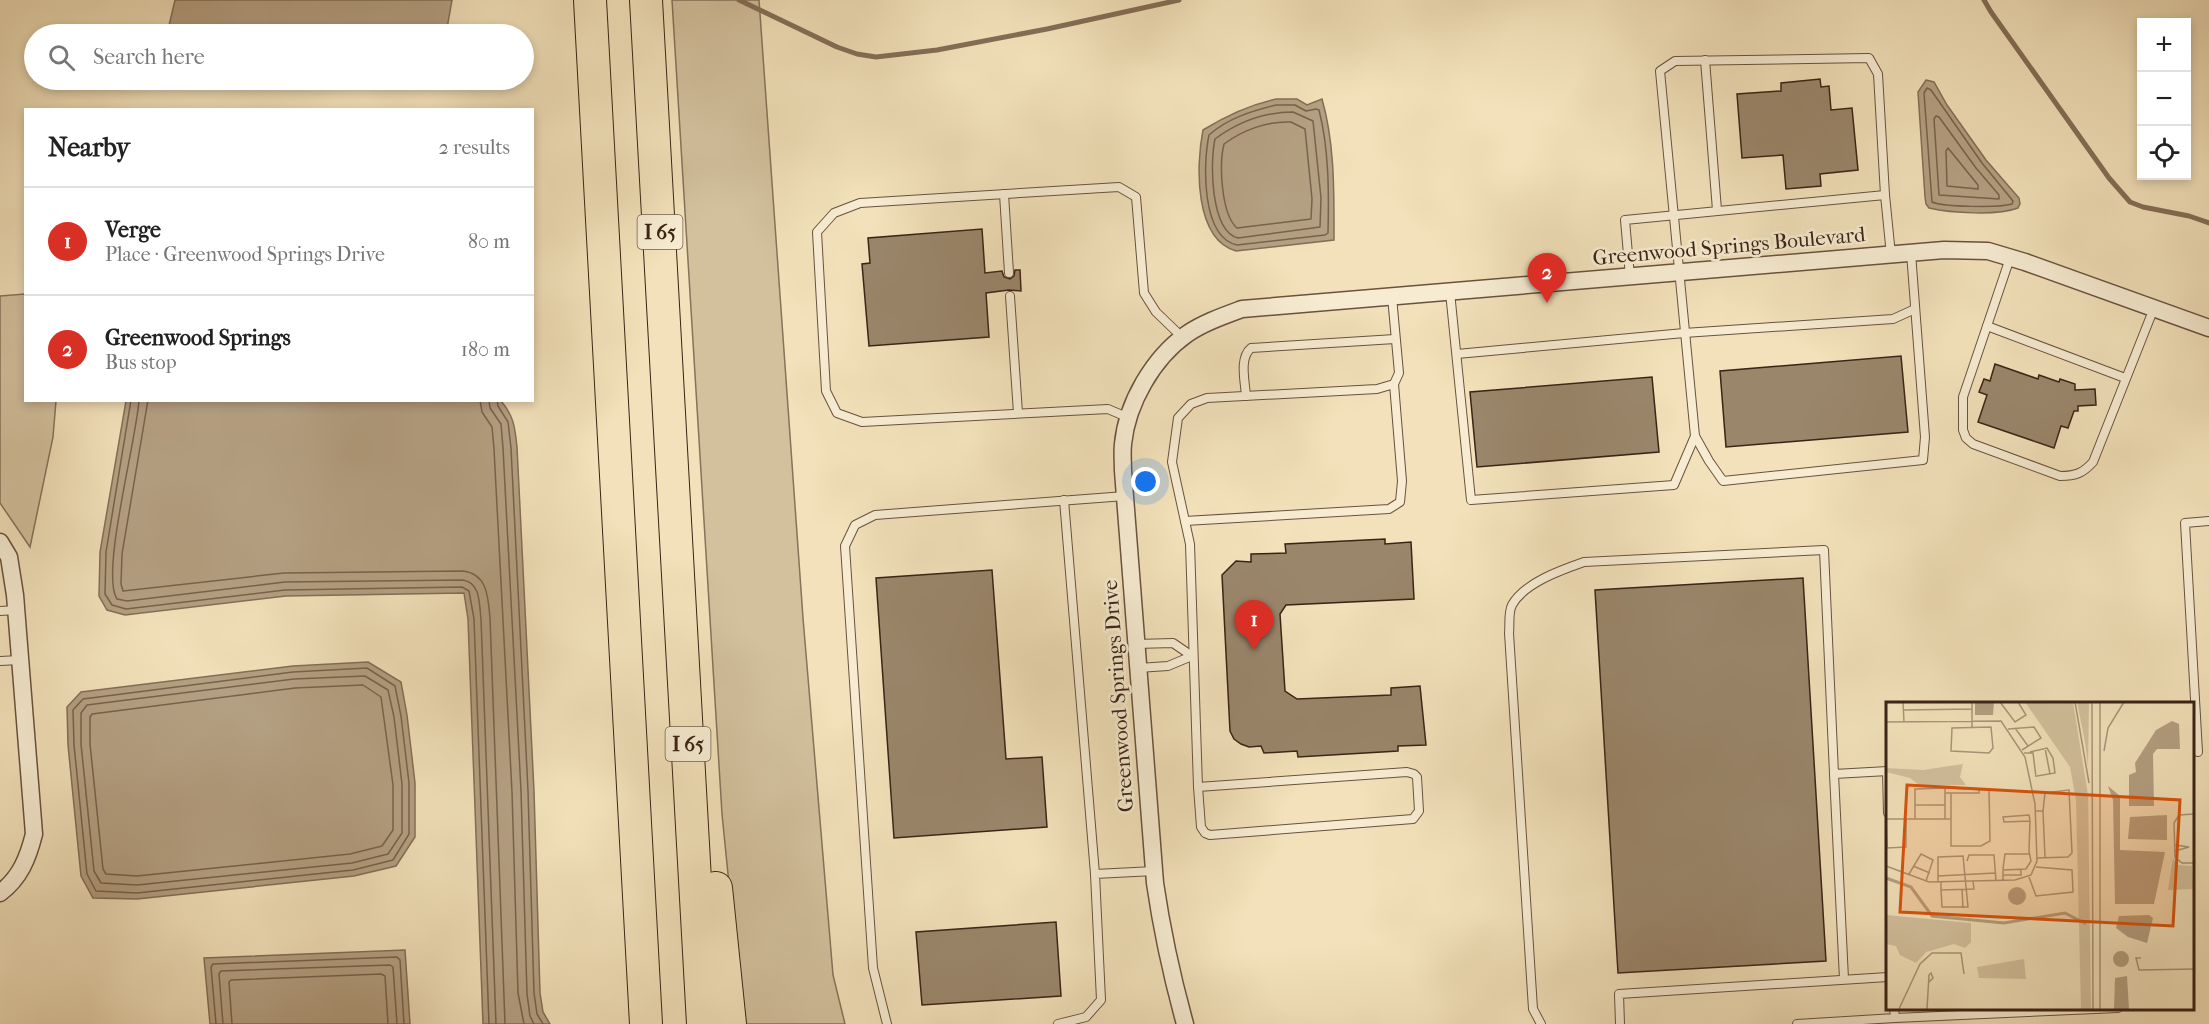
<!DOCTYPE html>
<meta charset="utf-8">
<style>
body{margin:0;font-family:"IM FELL French Canon",serif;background:#f6f6f6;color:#222}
.controls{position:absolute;right:18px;top:18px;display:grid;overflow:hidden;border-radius:0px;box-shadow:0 3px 9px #0003}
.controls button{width:54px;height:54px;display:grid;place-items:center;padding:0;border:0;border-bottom:2px solid #e0e0e0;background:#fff;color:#222;font:30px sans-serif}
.you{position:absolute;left:1146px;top:482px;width:21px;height:21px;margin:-15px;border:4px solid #fff;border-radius:50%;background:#1a73e8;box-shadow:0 0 0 9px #1a73e833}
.badge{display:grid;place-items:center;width:39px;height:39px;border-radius:50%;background:#d93025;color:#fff;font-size:20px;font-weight:700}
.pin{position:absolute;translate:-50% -50px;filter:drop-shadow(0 2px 3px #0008)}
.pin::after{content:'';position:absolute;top:32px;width:21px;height:18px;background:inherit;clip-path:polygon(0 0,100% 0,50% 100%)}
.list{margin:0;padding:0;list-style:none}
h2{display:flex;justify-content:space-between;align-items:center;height:78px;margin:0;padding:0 24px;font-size:26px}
h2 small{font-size:20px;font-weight:400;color:#767676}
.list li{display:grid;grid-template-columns:39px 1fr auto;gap:18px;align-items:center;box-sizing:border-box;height:108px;padding:0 24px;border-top:2px solid #e0e0e0}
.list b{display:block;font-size:22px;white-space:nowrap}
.list p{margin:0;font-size:20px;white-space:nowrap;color:#767676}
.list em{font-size:20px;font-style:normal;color:#767676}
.icon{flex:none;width:33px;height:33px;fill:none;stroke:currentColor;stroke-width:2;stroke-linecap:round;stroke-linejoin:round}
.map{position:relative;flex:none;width:2209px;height:1024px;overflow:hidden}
.search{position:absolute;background:#fff;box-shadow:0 3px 9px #0003;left:24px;top:24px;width:510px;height:66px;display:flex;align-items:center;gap:15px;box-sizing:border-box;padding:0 21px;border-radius:33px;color:#767676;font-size:22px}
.panel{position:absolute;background:#fff;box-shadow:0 3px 9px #0003;left:24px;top:108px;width:510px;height:294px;border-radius:0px}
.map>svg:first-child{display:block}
.green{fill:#d3c19e;stroke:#87725a;stroke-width:1.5}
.water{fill:#b4a082;stroke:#846e56;stroke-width:1.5}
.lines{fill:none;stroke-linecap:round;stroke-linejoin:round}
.shore{stroke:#78624c;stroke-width:1.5}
.stream{stroke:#846e56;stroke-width:5}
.building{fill:#9a866b;stroke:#3b2315;stroke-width:1.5}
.service-casing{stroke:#69523e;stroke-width:10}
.minor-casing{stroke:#69523e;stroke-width:19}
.motorway-casing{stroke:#3b2315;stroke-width:34}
.service{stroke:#f7ecd2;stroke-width:8}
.minor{stroke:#f7ecd2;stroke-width:16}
.motorway{stroke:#f2e1ba;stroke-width:32}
.labels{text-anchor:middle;stroke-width:5;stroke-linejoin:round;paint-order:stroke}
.shield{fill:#f7ecd2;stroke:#735f4e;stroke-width:1.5}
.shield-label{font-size:20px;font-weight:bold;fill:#3b2315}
.street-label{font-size:21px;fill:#3b2315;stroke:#f7ecd2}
.inset-river{fill:none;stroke:#b4a082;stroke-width:3}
.inset-road{fill:none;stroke:#a99578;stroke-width:1.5}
.view{fill:#d7540d;fill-opacity:0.15;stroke:#d7540d;stroke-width:3}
.inset-edge{fill:none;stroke:#3b2315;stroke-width:3}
</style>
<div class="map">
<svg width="2209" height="1024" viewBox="0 0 2209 1024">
<rect width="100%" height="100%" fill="#f2e1ba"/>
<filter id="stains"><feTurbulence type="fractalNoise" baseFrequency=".00333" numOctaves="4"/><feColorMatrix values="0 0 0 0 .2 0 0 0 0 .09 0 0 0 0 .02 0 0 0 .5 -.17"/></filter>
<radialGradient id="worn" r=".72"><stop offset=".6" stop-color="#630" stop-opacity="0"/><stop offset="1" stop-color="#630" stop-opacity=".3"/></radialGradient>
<g class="green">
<path d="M672,0H759L803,618L833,975L845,1024H743L722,814Z"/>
<path d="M25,294L26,400L56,401L53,437L30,547L0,503V296Z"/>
</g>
<g class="water">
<path d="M175,0H452L446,34H167Z"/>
<path d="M1926,80L1934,82L1947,105L1986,160L2019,198L2020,204L2018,208C1997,216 1951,213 1929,208L1926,204L1925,197L1918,92Z"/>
<path d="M1276,99H1297L1307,105L1322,99C1335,144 1334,194 1334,240L1236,251C1194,239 1196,165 1203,130C1227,115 1249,105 1276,99Z"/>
<path d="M126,401L500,400C514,415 515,428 517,447L534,791L540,993L543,1012L550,1024H483L468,619L464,593L286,596L125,615L107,610L99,596L100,552Z"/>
<path d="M368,662L401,682L407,715L415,783V837L396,866L354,876L137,899L93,898L81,876L68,745L67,707L81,692L293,666Z"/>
<path d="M405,950L410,1024H210L204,958Z"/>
</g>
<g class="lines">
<g class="shore">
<path d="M1927,88L1931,90L1982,163L2013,201L2012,204C1999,208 1944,207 1932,202L1924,93Z"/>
<path d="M1276,105H1295L1306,111L1316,109L1319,110C1329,149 1329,193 1328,233L1325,235L1237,245C1201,237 1203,163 1209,135C1228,118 1252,111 1276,105Z"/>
<path d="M1293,112L1313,121L1321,198L1320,227L1238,238C1210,231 1210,161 1215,139C1238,122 1264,112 1293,112Z"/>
<path d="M1936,116L1939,117L1976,168L1999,195V199L1939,195L1934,119Z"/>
<path d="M1291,122L1305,129L1312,199L1311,219L1237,228C1221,214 1219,164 1224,144C1243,130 1267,121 1291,122Z"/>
<path d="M1948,148L1978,185V189L1947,186L1946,151Z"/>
<path d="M131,400L106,552L105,594L112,605L126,609L285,590L462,587L469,591L474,619L489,1024"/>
<path d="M139,400C137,438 100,574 117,599L127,601L285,582L463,580C481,583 479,604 481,619L496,1024"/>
<path d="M148,400L122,554L121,584L123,591L284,573L463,571C488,574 488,598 490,618L505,1024"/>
<path d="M480,400L482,412L492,427L494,449L512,792L518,993L524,1024"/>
<path d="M489,400L490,408L501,424L503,448L521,791L527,994L530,1016L534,1024"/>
<path d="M497,400L498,406L508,422L511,448L528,791L534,993L537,1014L543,1024"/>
<path d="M367,668L395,686L401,716L409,783V834L393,860L353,870L137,893L96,891L87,874L74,745L73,710L83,699L293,672Z"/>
<path d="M365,676L388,690L394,717L402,784V833L388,854L352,863L137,885L101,883L94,871L81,744V713L87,705L294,679Z"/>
<path d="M363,685L381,697L393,785V830L382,846L350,854L137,876L106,874L103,869L90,744V717L92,714L295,688Z"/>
<path d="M216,1024L211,967L213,964L397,957L400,960L404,1024"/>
<path d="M223,1024L219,974L221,971L390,965L393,967L397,1024"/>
<path d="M232,1024L229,982L231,980L381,974L385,976L388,1024"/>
</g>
<g class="stream">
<path d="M739,0L837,47L857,54L876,57L937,50L1047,29L1179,0"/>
<path d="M1984,0L1991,12L2109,178L2130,202L2143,207L2189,216L2209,223"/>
</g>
</g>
<g class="building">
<path d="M1820,79L1821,87L1829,86L1831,110L1852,108L1858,170L1820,174L1821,186L1786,189L1783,155L1742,158L1737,94L1781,91V83Z"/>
<path d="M982,229L985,273L1002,271L1004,277L1010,279L1014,276L1015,270H1020L1021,291L1009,290L986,293L989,337L869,346L862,264L870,263L868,238Z"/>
<path d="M1901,356L1908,432L1726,447L1720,371Z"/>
<path d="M1995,364L2038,379L2039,375L2059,382L2060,379L2075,384V390L2095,389L2096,405L2078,406V411H2074L2068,428L2061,426L2054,448L1978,422L1987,395L1979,392L1984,379L1990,381Z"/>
<path d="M1652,377L1659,452L1477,467L1470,392Z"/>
<path d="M1385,539V544L1411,542L1414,599L1286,605L1280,614L1285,691L1297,699L1391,695V688L1420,686L1426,745L1398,746V751L1298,757L1297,751L1264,753L1261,746L1249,747L1241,744L1234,739L1230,731L1222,575L1236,561L1251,562V554L1286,553L1285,544Z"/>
<path d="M992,570L1006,759L1042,757L1047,827L894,838L876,578Z"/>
<path d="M1803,578L1826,961L1618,973L1595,590Z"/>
<path d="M1056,922L1061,996L922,1005L916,932Z"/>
</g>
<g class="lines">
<g class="service-casing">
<g id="service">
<path d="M1705,60L1717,210"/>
<path d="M1004,194L1009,273"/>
<path d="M1885,195L1878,74L1869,58L1675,61L1660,71L1695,436L1709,461L1723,481L1923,460L1925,437L1911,253"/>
<path d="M2010,258L1963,397V430L1966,438L1973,444L2060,476C2076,476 2083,473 2093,462L2154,308"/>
<path d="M1630,277L1625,220L1885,195L1891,255"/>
<path d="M1450,292L1471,500L1674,485L1695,436"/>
<path d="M1010,296L1018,413"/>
<path d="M1987,326L2125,378"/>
<path d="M1457,354L1684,333L1893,319L1915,309"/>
<path d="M1246,396C1245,381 1239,358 1251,348L1395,339"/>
<path d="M1129,418L1108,409L862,422L837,413L826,391L817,232L834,213L860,203L1119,187L1136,197L1144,293L1156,312L1183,338"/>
<path d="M1064,500L1095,874"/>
<path d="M1185,521L1389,509L1400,502L1402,481L1394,384"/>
<path d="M0,611L16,610"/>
<path d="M1136,644L1173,643L1192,656"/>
<path d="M0,661L20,660"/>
<path d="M1138,668L1168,666L1192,656"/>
<path d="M2198,752L2185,523L2209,521"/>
<path d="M1887,771L1888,813"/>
<path d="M1834,774L1844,979"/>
<path d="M1198,787L1407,772L1414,774L1417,777L1419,811L1413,819L1210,835L1205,833L1201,827L1198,787L1190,544L1172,462L1178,418L1191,404L1207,398L1377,389L1394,384L1399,373L1392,297"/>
<path d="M1895,1018L2118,1008"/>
<path d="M887,1024L873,968L845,546L855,525L875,515L1125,496"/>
<path d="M1058,1024L1086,1017L1101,1000L1095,874L1154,871"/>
<path d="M1541,1024L1533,1009L1509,633C1510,625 1508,613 1512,605C1524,583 1561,570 1584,562L1824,550L1834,774L1888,771"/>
<path d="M1620,1024L1619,994L1888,977"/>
<path d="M1797,1024L1895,1018L1894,1008"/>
</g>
</g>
<g class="minor-casing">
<g id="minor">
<path d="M0,542L9,557L15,595L34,834C28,858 20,878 0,893"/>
<path d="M1185,1024C1172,977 1162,931 1155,883L1123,471C1123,462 1122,453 1123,444C1127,403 1153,358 1187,334C1203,323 1223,316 1242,309L1944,250L1988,251L2025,262L2209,328"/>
</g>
</g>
<g class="motorway-casing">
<g id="motorway">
<path d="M590,0L646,1024"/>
<path d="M646,0L703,1024"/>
<path d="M716,888L730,1024"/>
</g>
</g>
<use href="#service" class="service"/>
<use href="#minor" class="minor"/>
<use href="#motorway" class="motorway"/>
</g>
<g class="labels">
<g class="shield">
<rect x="637.5" y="215" width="45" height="34" rx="4.5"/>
<rect x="665.5" y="727" width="45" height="34" rx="4.5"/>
</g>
<g class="shield-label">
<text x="660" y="239">I 65</text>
<text x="688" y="751">I 65</text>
</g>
<g class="street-label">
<text transform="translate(1729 246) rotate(-5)" y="7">Greenwood Springs Boulevard</text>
<text transform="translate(1118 696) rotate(-94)" y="7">Greenwood Springs Drive</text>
</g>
</g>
<g transform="translate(1886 702)">
<rect width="308" height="308" fill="#f2e1ba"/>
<path d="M139,0H187L202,93L205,307H195L190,98L184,65ZM191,0H203L202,64L199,40ZM77,62L74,75L80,83L34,84L24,76L0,70V66L37,68ZM287,156L291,163L306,164L307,187L282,188ZM0,213L85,221V240L79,246L68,242L40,250L30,261L14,253L10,244L0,242ZM138,257L140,277L93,276L91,265Z" fill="#d3c19e"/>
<path d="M89,0H108L107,13H89ZM286,19L293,22L294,47H271L267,52L268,104H243V73L250,70L249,61L270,28ZM222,84L234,94V148L279,150L268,202H229L227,98ZM281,113V138L242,137L244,115ZM122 194a9 9 0 1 1 18 0a9 9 0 1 1-18 0ZM263,213L267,216L261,241L242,235L230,226L233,214ZM227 257a8 8 0 1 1 16 0a8 8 0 1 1-16 0ZM241,274L243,307H228L229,276Z" fill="#b4a082"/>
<path class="inset-river" d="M0,176L25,185L46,214L118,221L179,211L200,222"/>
<path class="inset-road" d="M17,0L18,20M86,0V26M114,0L129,20L140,13L132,0M189,0L203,81M206,0L207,307M214,0V307M18,8L86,7M0,20L115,19L139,55L149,102L151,159L145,173L129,178L43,180L0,164M105,25L107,46L103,51L65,49L66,26ZM129,26L142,44M122,27L148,25L155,36L136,48M159,46L164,72M218,49L222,26L238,0M144,50L161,46L167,56L169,71L151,74M138,51H147L150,75M59,91H93V86M29,103H59M150,109H157L159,91L183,88L186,151L182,155L151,156M157,109L159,155M308,112L293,113L288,121L289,155L296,161H308M0,117H65V144H95L104,139L103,88L59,86V117M0,117L1,146L20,145V117M29,117V87L59,86M65,117V91M289,143L303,145L289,149M81,159L83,153H108L110,179M27,164L44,171M117,167L119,152H144M23,172L35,152L47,158L40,179M117,173H135V167M52,174L109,171M143,175L150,194L187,190L186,168L150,165M117,178V168L140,167L145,159L143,149L144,119L143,113L117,115L118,120L144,119M55,180V188L88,187L87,179M52,181V155L77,154L82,205H56L55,188M76,187L77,206M255,256H250L253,268L308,267M13,307L34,262L46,251H75L78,272M41,307L43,273L45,271L47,276L43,280"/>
<path class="view" d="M21,83L294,98L287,224L14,210Z"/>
<rect width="308" height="308" class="inset-edge"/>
</g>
<rect width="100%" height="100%" filter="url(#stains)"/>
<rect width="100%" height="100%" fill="url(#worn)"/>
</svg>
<div class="controls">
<button>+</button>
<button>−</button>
<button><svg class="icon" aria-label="locate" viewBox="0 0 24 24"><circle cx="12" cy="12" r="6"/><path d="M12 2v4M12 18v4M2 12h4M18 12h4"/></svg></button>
</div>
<div class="you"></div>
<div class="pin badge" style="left:1254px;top:650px">1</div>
<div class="pin badge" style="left:1547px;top:303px">2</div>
<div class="search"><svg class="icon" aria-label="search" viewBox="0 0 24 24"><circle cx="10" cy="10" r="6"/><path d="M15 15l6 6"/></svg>Search here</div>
<section class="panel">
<h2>Nearby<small>2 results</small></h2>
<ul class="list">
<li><span class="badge">1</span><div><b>Verge</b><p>Place · Greenwood Springs Drive</p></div><em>80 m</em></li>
<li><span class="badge">2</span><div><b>Greenwood Springs</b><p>Bus stop</p></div><em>180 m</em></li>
</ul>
</section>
</div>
